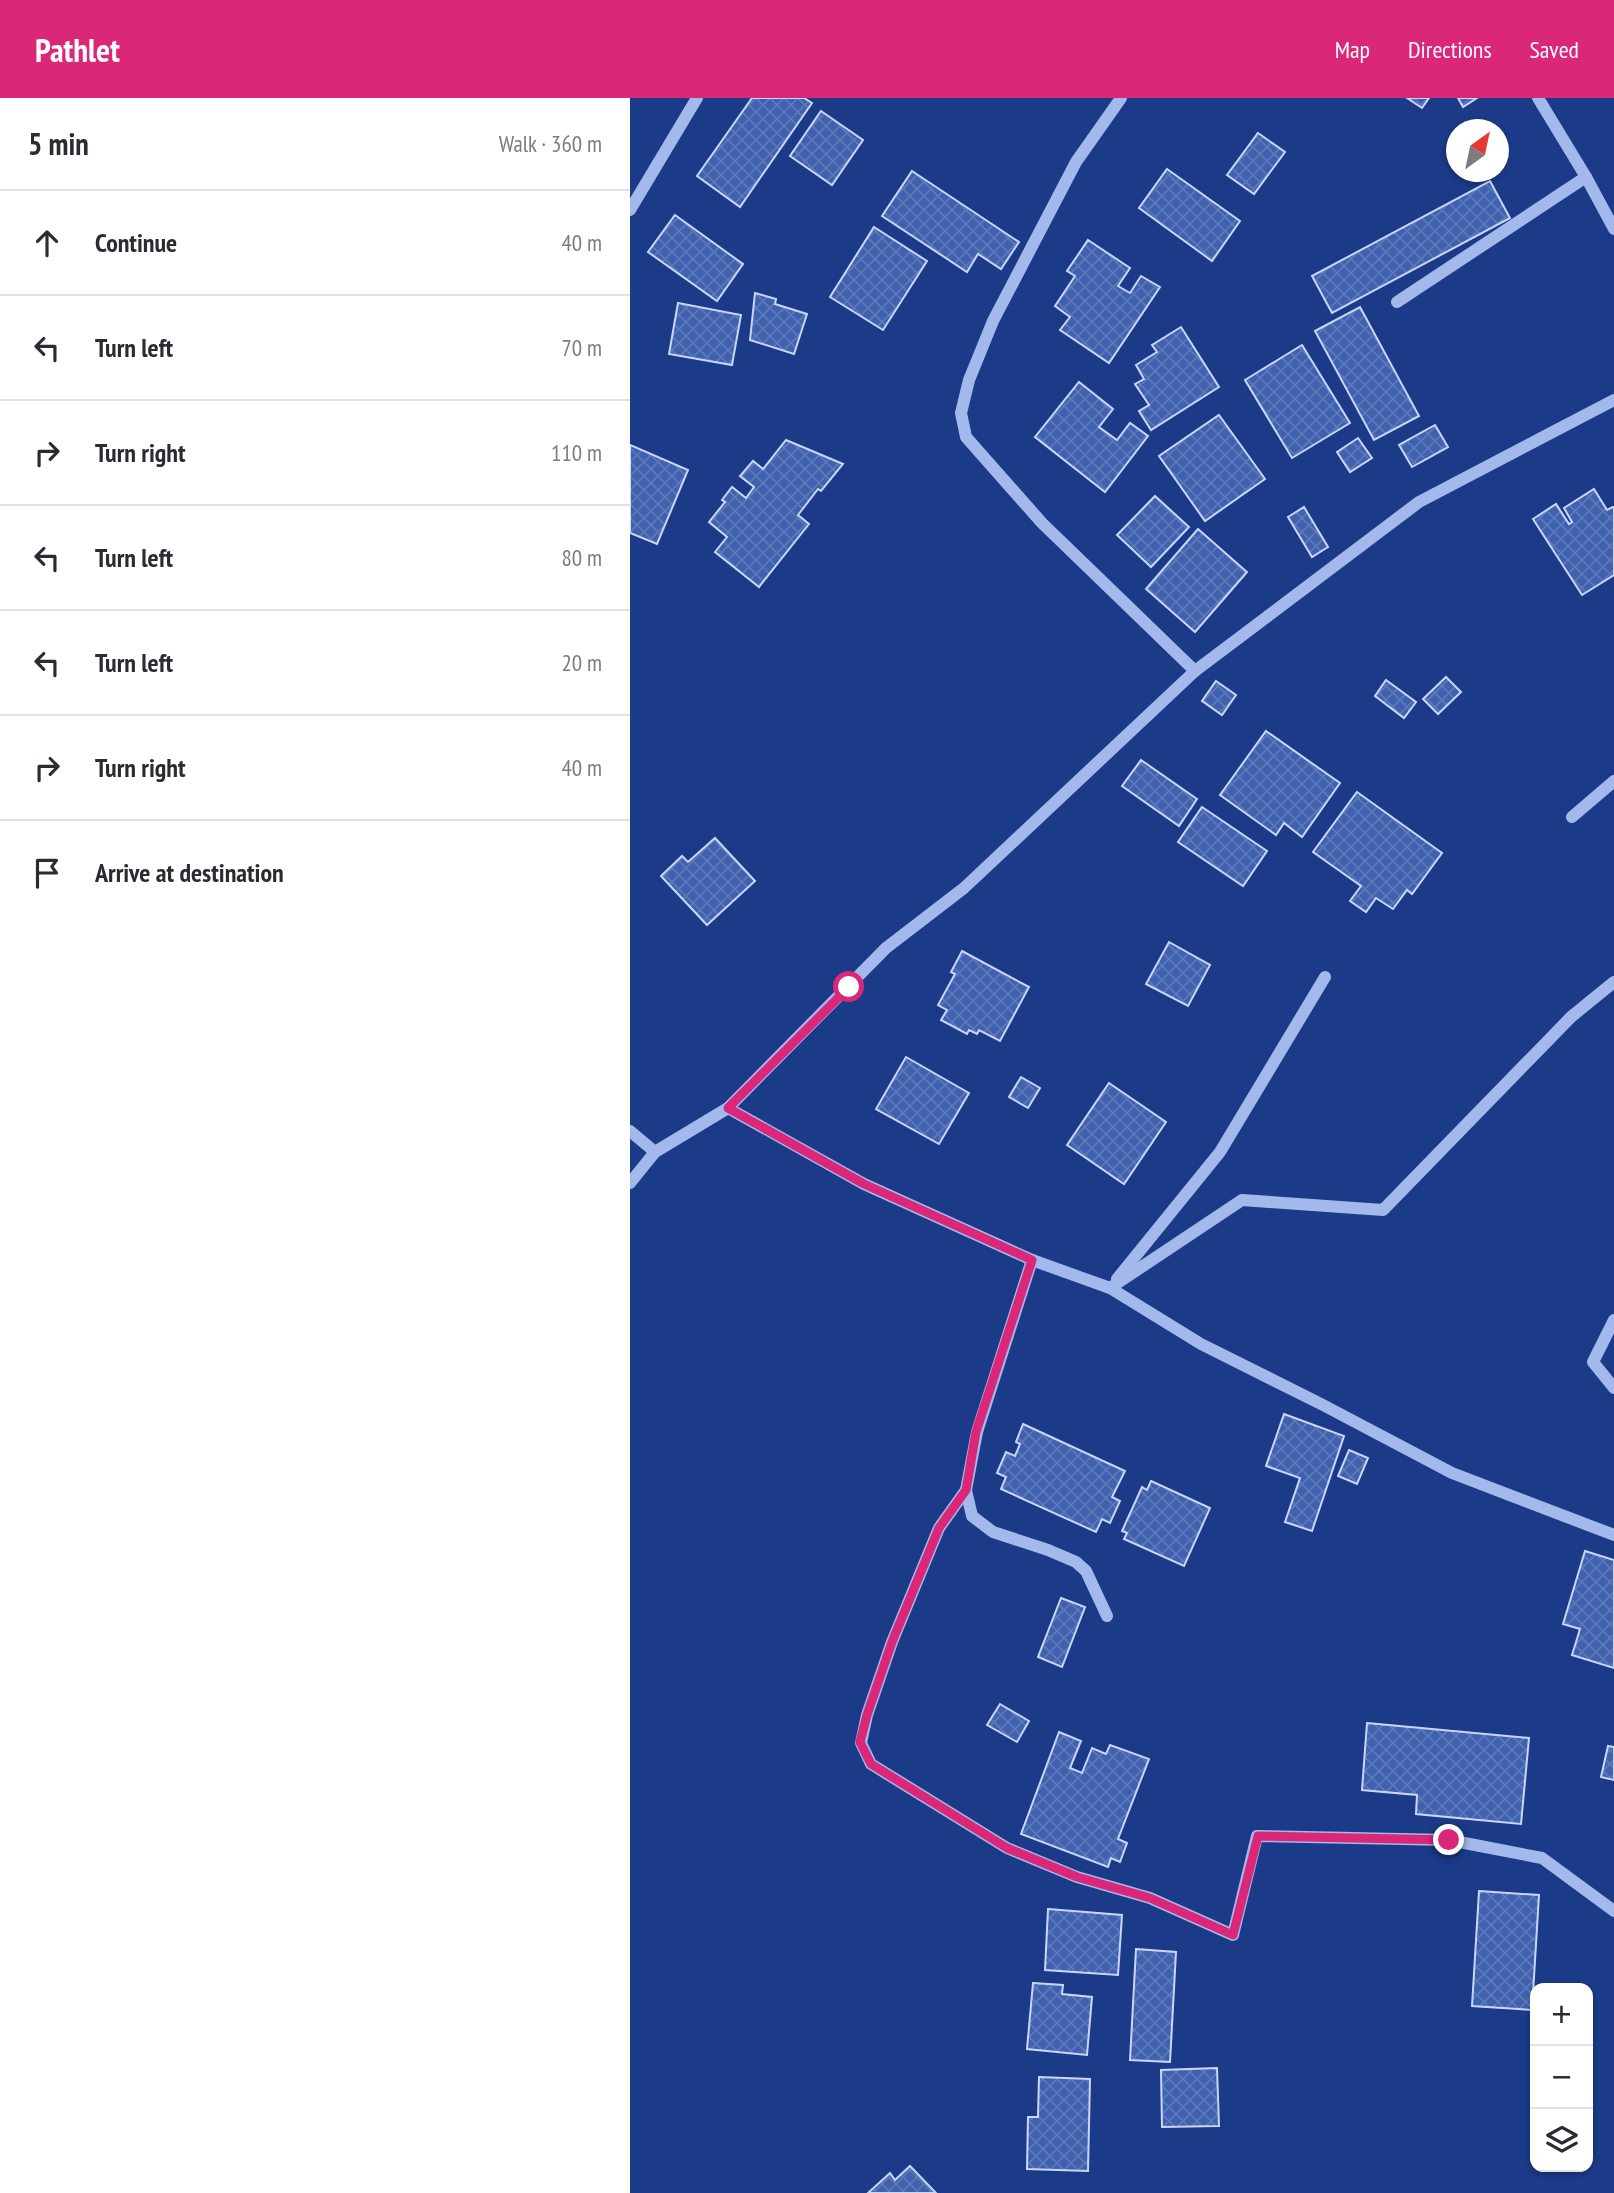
<!DOCTYPE html>
<meta charset="utf-8">
<style>
body{margin:0;font-family:"PT Sans Narrow",sans-serif;background:#f2f2f3;color:#2b2b33}
.controls{position:absolute;right:21px;bottom:21px;display:grid;overflow:hidden;border-radius:14px;box-shadow:0 2px 5px #0004}
.controls button{width:63px;height:63px;display:grid;place-items:center;padding:0;border:0;border-bottom:2px solid #e1e1e2;background:#fff;color:#2b2b33;font:35px sans-serif}
.compass{position:absolute;left:816px;top:21px;width:63px;height:63px;border-radius:50%;background:#fff;box-shadow:0 2px 5px #0004;rotate:33deg}
.stop{position:absolute;width:21px;height:21px;margin:-16px;border:5px solid #db2777;border-radius:50%;background:#fff}
.stop.end{background:#db2777;border-color:#fff;box-shadow:0 2px 7px #0008}
.list{margin:0;padding:0;list-style:none}
h2{display:flex;justify-content:space-between;align-items:center;height:91px;margin:0;padding:0 28px;font-size:30px}
h2 small{font-size:23px;font-weight:400;color:#7c7c81}
.list li{display:grid;grid-template-columns:46px 1fr auto;gap:21px;align-items:center;box-sizing:border-box;height:105px;padding:0 28px;border-top:2px solid #e1e1e2}
.list b{display:block;font-size:26px;white-space:nowrap}
.list em{font-size:23px;font-style:normal;color:#7c7c81}
.icon{flex:none;width:38px;height:38px;fill:none;stroke:currentColor;stroke-width:2;stroke-linecap:round;stroke-linejoin:round}
.map{position:relative;flex:none;width:984px;height:2095px;overflow:hidden}
header{display:flex;align-items:center;gap:42px;box-sizing:border-box;height:98px;padding:0 35px;background:#db2777;color:#fff}
header strong{font-size:33px}
nav{display:flex;gap:38px;margin-inline-start:auto;font-size:24px}
main{display:flex}
aside{flex:1;background:#fff}
.map>svg:first-child{display:block}
.building{fill:url(#building-cross-hatch);stroke:#c8d7f9;stroke-width:2}
.lines{fill:none;stroke-linecap:round;stroke-linejoin:round}
.minor{stroke:#a3b9ec;stroke-width:12}
.route{stroke:#db2777;stroke-width:9}
</style>
<header>
<strong>Pathlet</strong>
<nav><a>Map</a><a>Directions</a><a>Saved</a></nav>
</header>
<main>
<aside>
<h2>5 min<small>Walk · 360 m</small></h2>
<ul class="list">
<li><svg class="icon" aria-label="ahead" viewBox="0 0 24 24"><path d="M12 20V5M6 11l6-6 6 6"/></svg><div><b>Continue</b></div><em>40 m</em></li>
<li><svg class="icon" aria-label="left" viewBox="0 0 24 24"><path d="M17 20v-9H6M10 6l-5 5 5 5"/></svg><div><b>Turn left</b></div><em>70 m</em></li>
<li><svg class="icon" aria-label="right" viewBox="0 0 24 24"><path d="M7 20v-9h11M14 6l5 5-5 5"/></svg><div><b>Turn right</b></div><em>110 m</em></li>
<li><svg class="icon" aria-label="left" viewBox="0 0 24 24"><path d="M17 20v-9H6M10 6l-5 5 5 5"/></svg><div><b>Turn left</b></div><em>80 m</em></li>
<li><svg class="icon" aria-label="left" viewBox="0 0 24 24"><path d="M17 20v-9H6M10 6l-5 5 5 5"/></svg><div><b>Turn left</b></div><em>20 m</em></li>
<li><svg class="icon" aria-label="right" viewBox="0 0 24 24"><path d="M7 20v-9h11M14 6l5 5-5 5"/></svg><div><b>Turn right</b></div><em>40 m</em></li>
<li><svg class="icon" aria-label="arrive" viewBox="0 0 24 24"><path d="M6 21V4h12l-3 4 3 4H6"/></svg><div><b>Arrive at destination</b></div></li>
</ul>
</aside>
<div class="map">
<svg width="984" height="2095" viewBox="0 0 984 2095">
<defs>
<pattern id="building-cross-hatch" width="8" height="8" patternUnits="userSpaceOnUse" patternTransform="scale(1.75)"><rect width="8" height="8" fill="#3f61ae"/><path d="M0 0l8 8M0 8l8-8" fill="none" stroke="#5c79ba"/></pattern>
</defs>
<rect width="100%" height="100%" fill="#1b3a87"/>
<g class="building">
<path d="M122,0H174L182,5L110,109L67,78Z"/>
<path d="M777,0H799L792,10Z"/>
<path d="M828,0H847L833,9Z"/>
<path d="M191,13L233,42L202,87L160,58Z"/>
<path d="M628,35L655,54L624,96L597,77Z"/>
<path d="M537,71L610,123L582,163L509,110Z"/>
<path d="M282,73L389,144L371,171L348,156L337,174L252,118Z"/>
<path d="M860,83L880,120L702,215L682,178Z"/>
<path d="M45,117L113,166L87,203L18,154Z"/>
<path d="M244,129L297,163L253,232L200,199Z"/>
<path d="M458,142L500,170L488,188L500,195L511,178L530,189L479,265L430,232L440,219L425,208L445,178L437,173Z"/>
<path d="M125,195L146,201L145,206L177,216L164,256L120,242Z"/>
<path d="M48,205L111,217L102,267L39,256Z"/>
<path d="M730,209L789,318L744,342L685,233Z"/>
<path d="M551,229L589,289L521,332L509,313L519,307L505,286L514,281L506,267L527,254L522,247Z"/>
<path d="M672,247L720,325L662,360L615,282Z"/>
<path d="M449,284L483,311L469,329L487,342L500,325L518,338L475,394L405,339Z"/>
<path d="M589,317L635,381L575,423L529,358Z"/>
<path d="M805,327L818,349L782,369L769,347Z"/>
<path d="M728,340L742,360L720,374L707,354Z"/>
<path d="M156,342L213,366L191,393L188,391L168,417L179,426L129,489L85,454L97,439L79,424L95,404L92,402L102,389L116,400L124,389L110,378L123,363L133,371Z"/>
<path d="M0,347L58,372L27,446L0,435Z"/>
<path d="M964,391L977,412L983,409L984,410V477L952,497L903,421L926,406L939,426L942,424L934,410Z"/>
<path d="M525,398L559,429L521,469L487,437Z"/>
<path d="M674,409L698,449L682,459L658,419Z"/>
<path d="M568,431L617,474L565,534L516,491Z"/>
<path d="M816,579L831,594L808,616L793,601Z"/>
<path d="M756,582L786,604L774,620L745,598Z"/>
<path d="M586,583L606,597L592,617L572,603Z"/>
<path d="M636,633L710,685L672,739L654,725L646,737L590,697Z"/>
<path d="M511,662L567,701L549,728L492,688Z"/>
<path d="M727,694L812,755L782,796L777,792L763,811L746,800L736,814L720,803L731,788L683,754Z"/>
<path d="M572,709L637,753L613,788L548,744Z"/>
<path d="M85,740L125,783L77,827L31,778L52,758L58,764Z"/>
<path d="M539,844L580,867L558,908L516,886Z"/>
<path d="M332,853L399,889L370,943L349,932L347,936L339,932L337,936L311,922L317,912L308,907L325,876L321,874Z"/>
<path d="M276,959L339,995L309,1046L246,1011Z"/>
<path d="M391,979L410,990L398,1010L379,999Z"/>
<path d="M479,985L536,1024L494,1086L437,1047Z"/>
<path d="M654,1316L714,1338L682,1433L655,1424L670,1380L636,1368Z"/>
<path d="M393,1326L495,1373L482,1399L490,1403L480,1425L472,1421L466,1434L371,1391L376,1379L367,1375L376,1354L385,1358L390,1346L386,1344Z"/>
<path d="M719,1352L738,1360L727,1386L708,1378Z"/>
<path d="M521,1383L580,1410L554,1468L494,1441L497,1435L492,1433L512,1389L517,1392Z"/>
<path d="M955,1453L984,1462V1570L942,1557L950,1531L933,1526Z"/>
<path d="M431,1500L455,1509L432,1569L408,1559Z"/>
<path d="M370,1606L399,1623L387,1644L357,1627Z"/>
<path d="M737,1625L899,1640L891,1726L786,1716L787,1697L732,1692Z"/>
<path d="M429,1634L451,1643L440,1670L452,1675L462,1650L476,1656L480,1647L519,1661L488,1741L497,1745L490,1764L481,1760L478,1769L391,1736Z"/>
<path d="M978,1648L984,1649V1682L971,1679Z"/>
<path d="M849,1793L909,1797L902,1912L842,1908Z"/>
<path d="M418,1811L492,1817L488,1877L415,1872Z"/>
<path d="M506,1851L546,1854L540,1964L500,1962Z"/>
<path d="M403,1885L433,1887L432,1896L462,1899L457,1957L397,1951Z"/>
<path d="M587,1970L589,2028L532,2029L531,1972Z"/>
<path d="M409,1979L460,1981L458,2073L397,2071L398,2019H408Z"/>
<path d="M280,2068L306,2095H238L260,2075L265,2082Z"/>
</g>
<g class="lines">
<g class="minor">
<path d="M491,0L446,64L363,223L339,282L331,315L336,339L412,425L565,573"/>
<path d="M908,0L956,79L984,131"/>
<path d="M0,112L67,0"/>
<path d="M767,204L956,79"/>
<path d="M942,719L984,683"/>
<path d="M98,1010L234,1086L402,1162L480,1190L571,1246L693,1307L822,1375L984,1437"/>
<path d="M0,1033L25,1054"/>
<path d="M0,1085L25,1054L98,1010L256,850L334,790L565,573L789,404L984,302"/>
<path d="M402,1162L347,1334L336,1392L342,1418L363,1434L418,1452L446,1464L456,1473L477,1518"/>
<path d="M487,1181L590,1054L695,879"/>
<path d="M480,1190L612,1102L753,1112L941,919L984,884"/>
<path d="M984,1222L963,1264L984,1290"/>
<path d="M336,1392L309,1430L262,1544L237,1617L231,1645L241,1666L377,1750L447,1779L520,1800L603,1837L627,1738L819,1742L912,1760L984,1813"/>
</g>
</g>
<g class="lines">
<path class="route" d="M219,889L98,1010L234,1086L402,1162L346,1334L336,1392L309,1430L262,1544L237,1617L230,1644L241,1666L377,1750L447,1779L520,1800L603,1837L628,1738L819,1742"/>
</g>
</svg>
<div class="controls">
<button>+</button>
<button>−</button>
<button><svg class="icon" aria-label="layers" viewBox="0 0 24 24"><path d="M12 4l9 5-9 5-9-5zM3 14l9 5 9-5"/></svg></button>
</div>
<svg class="compass" viewBox="-18 -18 36 36"><path d="M0-13l5 13h-10z" fill="#e53935"/><path d="M0 13l5-13h-10z" fill="#7c7c81"/></svg>
<div class="stop" style="left:219px;top:889px"></div>
<div class="stop end" style="left:819px;top:1742px"></div>
</div>
</main>
